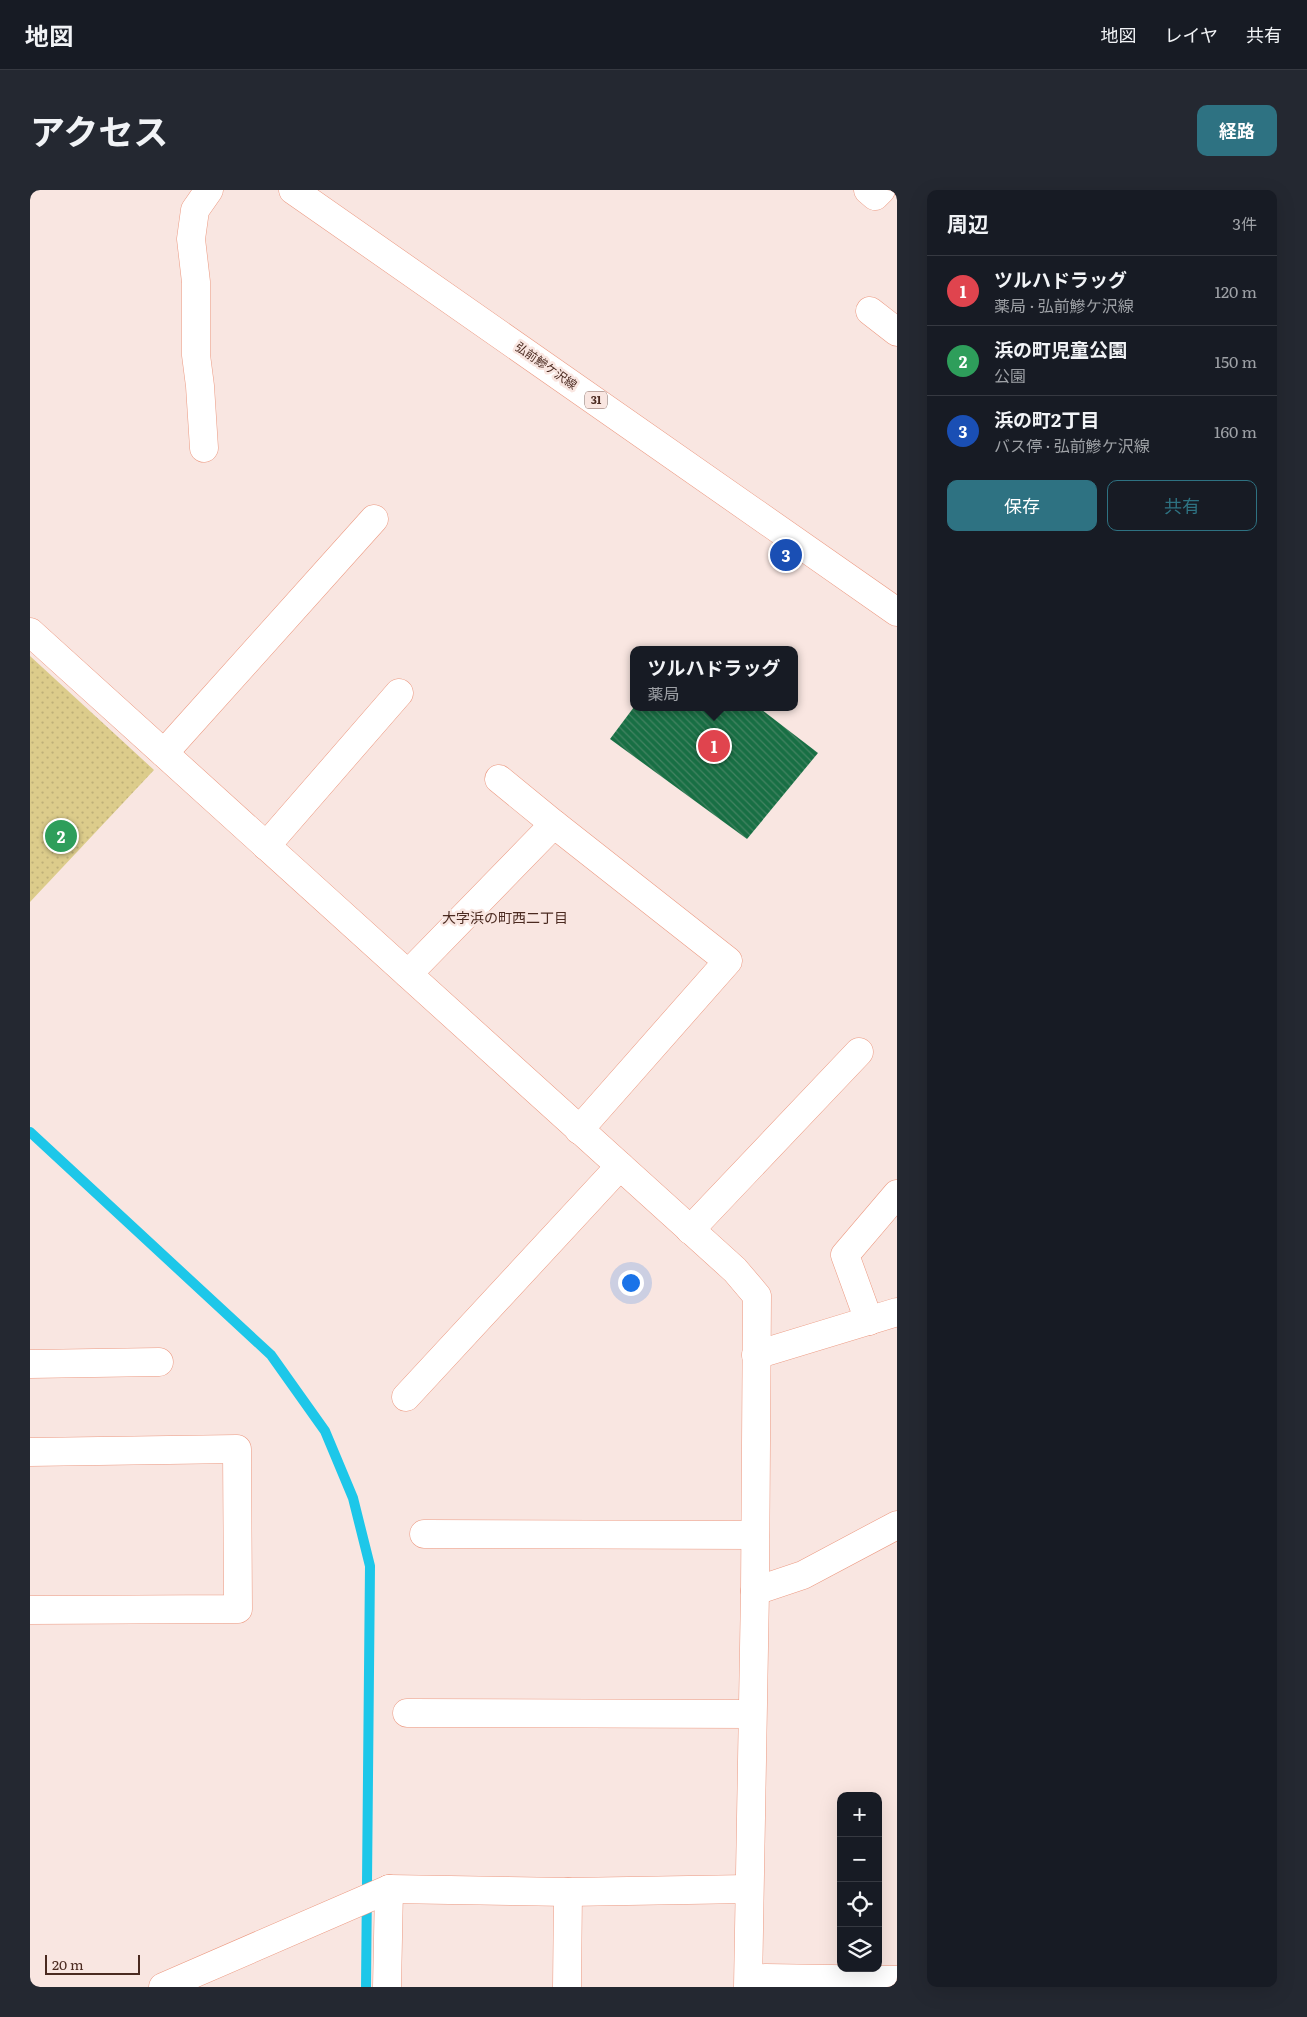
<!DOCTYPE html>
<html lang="ja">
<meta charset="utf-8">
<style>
body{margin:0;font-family:Literata,"Noto Sans JP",serif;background:#242831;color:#f1f3f6}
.controls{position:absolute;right:15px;bottom:15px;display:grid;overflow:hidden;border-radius:10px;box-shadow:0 5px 20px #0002}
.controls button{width:45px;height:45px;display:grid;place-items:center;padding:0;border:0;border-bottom:1px solid #363941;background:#171b24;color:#f1f3f6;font:25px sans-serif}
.scale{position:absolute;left:15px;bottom:12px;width:95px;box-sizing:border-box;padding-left:5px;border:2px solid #4b2a20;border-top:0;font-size:14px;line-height:18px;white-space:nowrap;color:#4b2a20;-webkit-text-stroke:4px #f9e6e1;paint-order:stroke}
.you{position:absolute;left:600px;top:1092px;width:18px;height:18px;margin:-12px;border:4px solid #fff;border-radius:50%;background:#1a73e8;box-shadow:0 0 0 8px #1a73e833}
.badge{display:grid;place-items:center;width:32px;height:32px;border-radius:50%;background:#2e7282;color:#fff;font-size:16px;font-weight:700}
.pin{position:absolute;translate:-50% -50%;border:2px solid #fff;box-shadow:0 1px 5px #0006}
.popup{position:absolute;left:600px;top:456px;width:168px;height:65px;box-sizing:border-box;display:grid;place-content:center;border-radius:10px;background:#171b24;filter:drop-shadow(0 1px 4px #0005);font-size:16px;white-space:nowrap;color:#9ea1a6}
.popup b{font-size:19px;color:#f1f3f6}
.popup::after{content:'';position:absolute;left:50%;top:100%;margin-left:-10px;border:10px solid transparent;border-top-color:#171b24}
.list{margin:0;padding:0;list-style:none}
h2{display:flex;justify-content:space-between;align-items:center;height:65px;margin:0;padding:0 20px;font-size:21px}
h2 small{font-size:16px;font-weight:400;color:#9ea1a6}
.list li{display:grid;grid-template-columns:32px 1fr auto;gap:15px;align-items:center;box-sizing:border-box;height:70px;padding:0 20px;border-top:1px solid #363941}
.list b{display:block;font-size:19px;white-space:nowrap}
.list p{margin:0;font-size:16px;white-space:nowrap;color:#9ea1a6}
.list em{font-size:16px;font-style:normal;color:#9ea1a6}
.actions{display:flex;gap:10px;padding:15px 20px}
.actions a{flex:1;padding:11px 0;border:1px solid #2e7282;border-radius:10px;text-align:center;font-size:18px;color:#2e7282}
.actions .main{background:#2e7282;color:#fff}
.icon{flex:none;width:28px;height:28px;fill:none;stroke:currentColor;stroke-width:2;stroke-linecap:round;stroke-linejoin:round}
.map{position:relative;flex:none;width:867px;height:1797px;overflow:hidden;border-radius:10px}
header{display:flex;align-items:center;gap:30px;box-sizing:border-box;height:70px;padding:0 25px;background:#171b24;border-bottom:1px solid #363941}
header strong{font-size:24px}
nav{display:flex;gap:28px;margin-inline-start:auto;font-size:18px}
.intro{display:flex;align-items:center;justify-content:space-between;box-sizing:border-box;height:120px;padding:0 30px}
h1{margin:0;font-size:35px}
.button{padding:12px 22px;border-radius:10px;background:#2e7282;color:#fff;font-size:18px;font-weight:700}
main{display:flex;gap:30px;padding:0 30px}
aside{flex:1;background:#171b24;border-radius:10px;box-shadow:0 5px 20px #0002}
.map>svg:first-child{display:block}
.grass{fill:url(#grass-dots)}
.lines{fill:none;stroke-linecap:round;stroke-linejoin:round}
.stream{stroke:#1dc7e9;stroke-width:10}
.building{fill:url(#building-back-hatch)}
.minor-casing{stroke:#ec9981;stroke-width:29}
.major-casing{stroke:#ec9981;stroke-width:29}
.minor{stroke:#fff;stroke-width:28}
.major{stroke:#fff;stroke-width:28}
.labels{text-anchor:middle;stroke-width:5;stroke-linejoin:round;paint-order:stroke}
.shield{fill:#f9e6e1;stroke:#7f625a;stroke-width:1}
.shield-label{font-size:11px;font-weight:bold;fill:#4b2a20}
.street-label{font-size:12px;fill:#4b2a20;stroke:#f9e6e1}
.neighbourhood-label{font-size:14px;fill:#4b2a20;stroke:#f9e6e1}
</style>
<header>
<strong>地図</strong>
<nav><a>地図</a><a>レイヤ</a><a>共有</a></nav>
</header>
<div class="intro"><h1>アクセス</h1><a class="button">経路</a></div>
<main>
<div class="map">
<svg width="867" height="1797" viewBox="0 0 867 1797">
<defs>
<pattern id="grass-dots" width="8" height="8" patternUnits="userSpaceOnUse" patternTransform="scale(1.25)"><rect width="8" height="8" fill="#dccc8b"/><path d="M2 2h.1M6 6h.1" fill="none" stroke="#beaf78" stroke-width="1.8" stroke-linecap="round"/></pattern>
<pattern id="building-back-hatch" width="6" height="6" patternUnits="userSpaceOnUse" patternTransform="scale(1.25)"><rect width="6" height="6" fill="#186f44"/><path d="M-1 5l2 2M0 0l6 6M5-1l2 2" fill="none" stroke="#448362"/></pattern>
</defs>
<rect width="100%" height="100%" fill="#f9e6e1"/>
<path class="grass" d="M0,466L124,580L0,712Z"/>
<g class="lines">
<path class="stream" d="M0,942L241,1165L295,1241L323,1308L340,1376L336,1797"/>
</g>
<path class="building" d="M604,517H728L788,563L717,649L580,549Z"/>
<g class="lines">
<g class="minor-casing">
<g id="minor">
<path d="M838,0L845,6L851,0"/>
<path d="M840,121L867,142"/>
<path d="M174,258L170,196L166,165V92L161,49L165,20L179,0"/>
<path d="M0,442L705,1080L727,1106L725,1401L718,1797"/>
<path d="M134,563L344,329"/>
<path d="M469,589L524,634"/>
<path d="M236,656L369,503"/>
<path d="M378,784L524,634L698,771L549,940"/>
<path d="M660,1040L829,862"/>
<path d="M839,1131L815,1065L867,1004"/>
<path d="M726,1165L867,1122"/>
<path d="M0,1174L129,1172"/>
<path d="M376,1207L590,976"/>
<path d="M0,1262L207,1259L208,1419L0,1420"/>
<path d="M394,1344L725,1345"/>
<path d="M725,1401L773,1385L867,1335"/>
<path d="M377,1523L722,1524"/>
<path d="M735,1788L867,1790"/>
<path d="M133,1797L359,1699L538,1702L718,1699"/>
<path d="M357,1797L359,1699"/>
<path d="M537,1797L538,1702"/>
</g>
</g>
<g class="major-casing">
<path id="major" d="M263,0L867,422"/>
</g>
<use href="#minor" class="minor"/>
<use href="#major" class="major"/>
</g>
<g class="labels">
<rect class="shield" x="555" y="201.5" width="22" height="17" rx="4"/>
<g class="shield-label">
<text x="566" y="214">31</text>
</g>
<g class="street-label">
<text transform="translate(516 176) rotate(35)" y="4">弘前鰺ケ沢線</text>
</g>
<g class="neighbourhood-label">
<text x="475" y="733">大字浜の町西二丁目</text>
</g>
</g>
</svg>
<div class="controls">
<button>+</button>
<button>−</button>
<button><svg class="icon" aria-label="locate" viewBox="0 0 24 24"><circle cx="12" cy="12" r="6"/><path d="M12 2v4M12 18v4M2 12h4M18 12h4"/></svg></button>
<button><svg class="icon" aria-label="layers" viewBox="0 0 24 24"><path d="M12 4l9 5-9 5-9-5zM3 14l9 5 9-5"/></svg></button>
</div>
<div class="scale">20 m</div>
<div class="you"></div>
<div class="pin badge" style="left:684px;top:556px;background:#e0444e">1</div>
<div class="popup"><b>ツルハドラッグ</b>薬局</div>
<div class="pin badge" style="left:31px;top:646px;background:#2e9e5b">2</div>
<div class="pin badge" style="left:756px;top:365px;background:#1a4fb4">3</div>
</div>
<aside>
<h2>周辺<small>3件</small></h2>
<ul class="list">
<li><span class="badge" style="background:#e0444e">1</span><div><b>ツルハドラッグ</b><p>薬局 · 弘前鰺ケ沢線</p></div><em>120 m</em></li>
<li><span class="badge" style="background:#2e9e5b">2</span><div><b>浜の町児童公園</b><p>公園</p></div><em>150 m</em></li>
<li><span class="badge" style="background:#1a4fb4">3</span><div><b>浜の町2丁目</b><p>バス停 · 弘前鰺ケ沢線</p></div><em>160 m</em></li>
</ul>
<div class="actions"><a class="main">保存</a><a>共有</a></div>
</aside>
</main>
